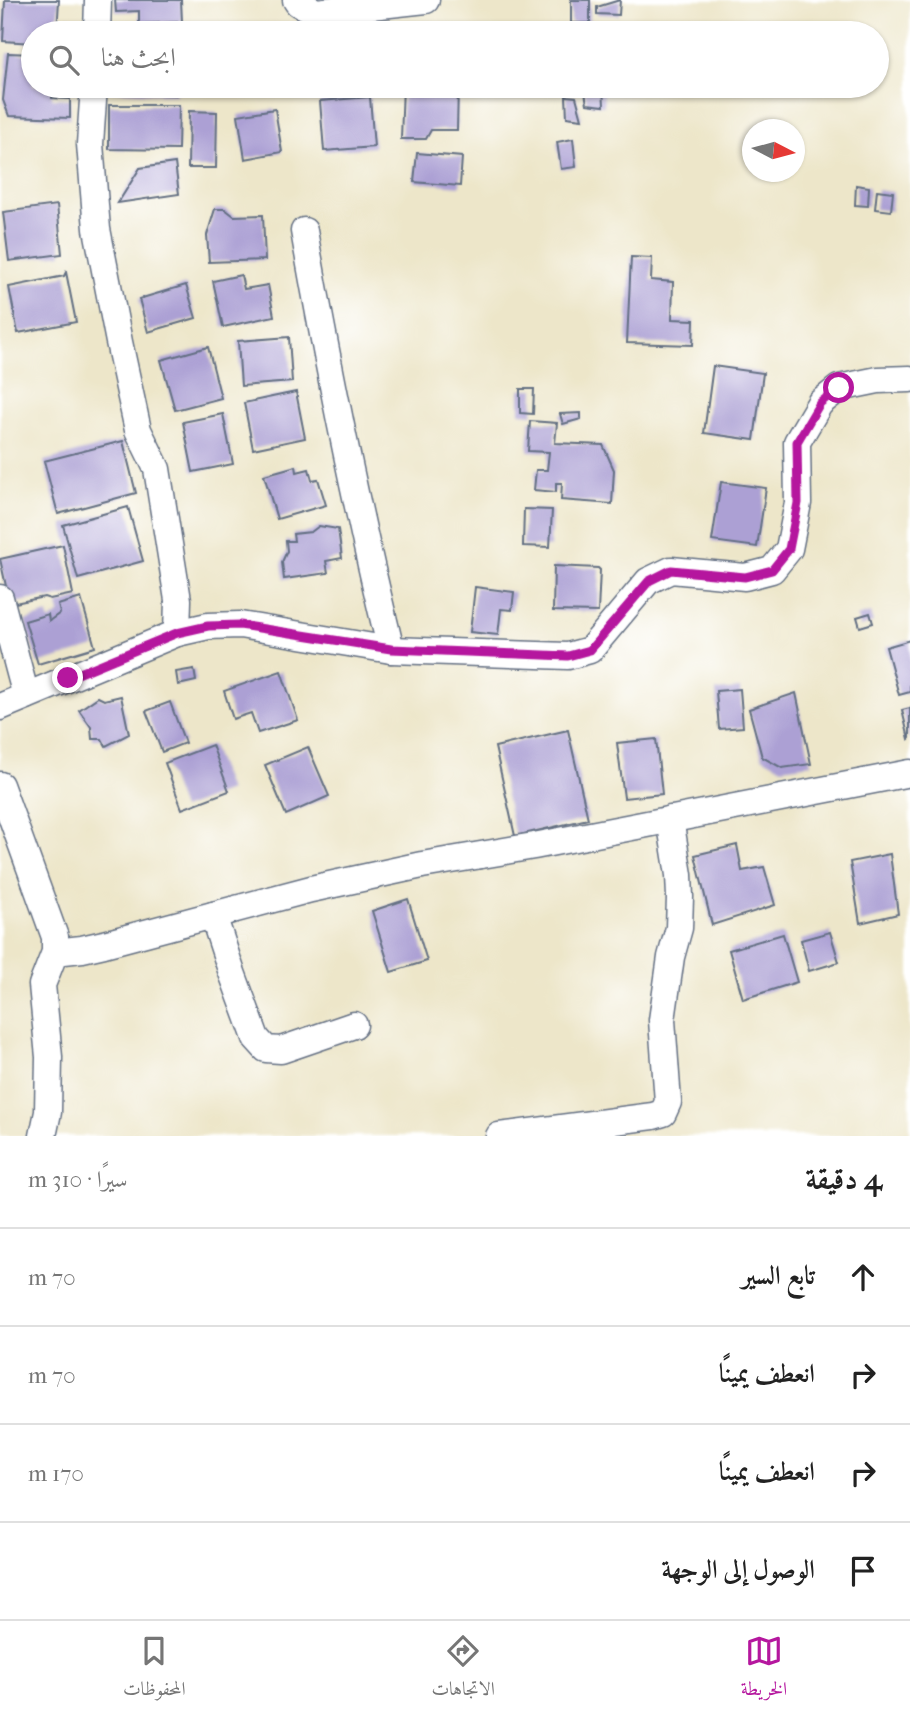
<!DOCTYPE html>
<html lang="ar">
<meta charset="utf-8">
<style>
body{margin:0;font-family:"IM FELL French Canon",Amiri,serif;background:#f6f6f6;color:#222;direction:rtl}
.compass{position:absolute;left:742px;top:119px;width:63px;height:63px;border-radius:50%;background:#fff;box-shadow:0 2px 5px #0004;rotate:96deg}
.stop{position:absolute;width:21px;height:21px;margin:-16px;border:5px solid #b5179e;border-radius:50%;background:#fff}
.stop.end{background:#b5179e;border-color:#fff;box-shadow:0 2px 7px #0008}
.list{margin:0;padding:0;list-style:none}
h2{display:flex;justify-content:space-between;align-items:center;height:91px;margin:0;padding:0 28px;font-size:30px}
h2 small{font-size:23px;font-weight:400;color:#767676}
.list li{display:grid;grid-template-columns:46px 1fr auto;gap:21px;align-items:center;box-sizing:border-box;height:98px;padding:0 28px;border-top:2px solid #e0e0e0}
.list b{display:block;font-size:26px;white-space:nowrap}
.list em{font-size:23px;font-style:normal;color:#767676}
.icon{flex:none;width:38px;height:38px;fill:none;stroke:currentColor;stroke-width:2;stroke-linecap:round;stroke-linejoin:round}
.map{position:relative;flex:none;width:910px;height:1136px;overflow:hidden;direction:ltr}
.search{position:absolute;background:#fff;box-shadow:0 2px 5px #0004;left:21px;right:21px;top:21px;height:77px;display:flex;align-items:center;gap:18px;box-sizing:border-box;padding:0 24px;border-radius:38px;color:#767676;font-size:26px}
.sheet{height:483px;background:#fff}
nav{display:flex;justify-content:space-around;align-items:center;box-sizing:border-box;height:98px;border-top:2px solid #e0e0e0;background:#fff;font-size:19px;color:#767676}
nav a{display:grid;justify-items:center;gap:4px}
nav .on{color:#b5179e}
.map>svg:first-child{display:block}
.building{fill:#aca0d4}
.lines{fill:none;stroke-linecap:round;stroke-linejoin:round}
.minor-casing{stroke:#646f83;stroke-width:29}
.minor{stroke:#fff;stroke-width:26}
.route{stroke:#b5179e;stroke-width:9}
</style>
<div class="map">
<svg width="910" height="1136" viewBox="0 0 910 1136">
<rect width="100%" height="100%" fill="#fff"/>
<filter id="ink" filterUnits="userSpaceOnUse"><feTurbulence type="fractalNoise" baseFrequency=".0143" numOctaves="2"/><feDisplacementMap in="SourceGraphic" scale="14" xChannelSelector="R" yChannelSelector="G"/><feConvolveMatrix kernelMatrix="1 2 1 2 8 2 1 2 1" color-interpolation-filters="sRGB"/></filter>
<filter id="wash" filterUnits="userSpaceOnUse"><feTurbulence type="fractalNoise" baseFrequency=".00686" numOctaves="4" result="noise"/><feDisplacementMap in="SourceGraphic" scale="28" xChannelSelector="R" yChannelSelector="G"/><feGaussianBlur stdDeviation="1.57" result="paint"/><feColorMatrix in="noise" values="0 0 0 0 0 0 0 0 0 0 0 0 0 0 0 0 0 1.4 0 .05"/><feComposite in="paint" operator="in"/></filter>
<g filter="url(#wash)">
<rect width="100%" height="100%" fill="#ede6c9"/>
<g id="blocks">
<g class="building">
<path d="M5,0H59L57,33H33V43L3,41Z"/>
<path d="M115,0H181L182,22L139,24V11L116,12Z"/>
<rect x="571" y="0" width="19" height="23"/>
<path d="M620,0L619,15L597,14V7Z"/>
<path d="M198,24L226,33H199Z"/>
<path d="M8,53L33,54V86H53L52,98L70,99V118L9,116L3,100Z"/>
<path d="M107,86H177L176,95L107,91Z"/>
<path d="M403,86H458L457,130H431L426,139H401Z"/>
<path d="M584,86H603L604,106L587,104Z"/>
<path d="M566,96L576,97L582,119L567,117Z"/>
<path d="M370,97L374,147L324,151L320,101Z"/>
<path d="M109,105H179L178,150L109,149Z"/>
<path d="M275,109L282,152L245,159L238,115Z"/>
<path d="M189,111L217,112L216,168H188Z"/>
<path d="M573,139L576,167L561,169L557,142Z"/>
<path d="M417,153L462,157L460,186L414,182Z"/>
<path d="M175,163L179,194L118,203L140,168Z"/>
<path d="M856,185L869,187L868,206L855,205Z"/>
<path d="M877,190L893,192L891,211L875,209Z"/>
<path d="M57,205L62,254L9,261L3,212Z"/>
<path d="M215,209H225L234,216L263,215L265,260L209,262L207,235Z"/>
<path d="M631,257L652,258L651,280L673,282L672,319L694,320L693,345L627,343Z"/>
<path d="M66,272L76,322L18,333L9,287L64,276Z"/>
<path d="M241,275L244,289L268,285L274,316L223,327L213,281Z"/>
<path d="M186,285L196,318L148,332L139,299Z"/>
<path d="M289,337L292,382L241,386L238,341Z"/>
<path d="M208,347L221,398L175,410L161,360Z"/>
<path d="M713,366L763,373L754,440L704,433Z"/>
<path d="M520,389H534L533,414L520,413Z"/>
<path d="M296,392L305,438L253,449L244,403Z"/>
<path d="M581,413V419L563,424L560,414Z"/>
<path d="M223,414L233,464L193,472L183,422Z"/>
<path d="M530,421L557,423L555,443L603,445L614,470L612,504L561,500L562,483H556V492L534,490L536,470H547L549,452L528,451Z"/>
<path d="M123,441L136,493L58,514L44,461Z"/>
<path d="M296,466L297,472L309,469L312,480L318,479L326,505L277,519L264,475Z"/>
<path d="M721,482L766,488L757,547L712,541Z"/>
<path d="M128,507L143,561L78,579L63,525Z"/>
<path d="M524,509L552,510L550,547L523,546Z"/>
<path d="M319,526L338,529L342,558L326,561L328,573L284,579L282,562L287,551L286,541H294L293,534L311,532Z"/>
<path d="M63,545L73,594L50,599L44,597L10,604L0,559Z"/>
<path d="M554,566L598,568L600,570L598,612L553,611Z"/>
<path d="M475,587L514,592L512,610L501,609L498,635L470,632Z"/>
<path d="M81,598L95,647L38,664L25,621L48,614L49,621L60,613L58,605Z"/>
<path d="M870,613L873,623L860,627L857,617Z"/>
<path d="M910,640V692L899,695L886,647Z"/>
<path d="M194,669L196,681L178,685L176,672Z"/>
<path d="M281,671L298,720L258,733L251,713L233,719L224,691Z"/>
<path d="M740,689L743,727L719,729L716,691Z"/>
<path d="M796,693L811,764L782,768L762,757L749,709Z"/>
<path d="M121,696L129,734L106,746L102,739H92L91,727L79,710L98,697L104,700Z"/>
<path d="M170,702L185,743L162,752L146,711Z"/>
<path d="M910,708V738L909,739L902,710Z"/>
<path d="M568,730L588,819L515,836L495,747Z"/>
<path d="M656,739L662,794L624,798L617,743Z"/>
<path d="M212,745L229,791L182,809L165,763Z"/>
<path d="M308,747L329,796L286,815L265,765Z"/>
<path d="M737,845L742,871L764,867L775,905L712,925L695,855Z"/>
<path d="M890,854L898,914L860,923L850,862Z"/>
<path d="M408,899L427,961L391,972L372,911Z"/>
<path d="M830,932L839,962L809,971L801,940Z"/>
<path d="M783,934L797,982L743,999L729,950Z"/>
</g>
</g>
</g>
<g filter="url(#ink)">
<use href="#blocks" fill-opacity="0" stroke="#646f83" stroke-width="2"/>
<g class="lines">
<g class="minor-casing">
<g id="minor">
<path d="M296,0L298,3L316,12L426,0"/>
<path d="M97,33L98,0"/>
<path d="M94,86L90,144L97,229L119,342L138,430L157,469L178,600L177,633"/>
<path d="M304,231C329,372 357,511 391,650"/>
<path d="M0,598L26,696"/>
<path d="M0,707L177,633L208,626L240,625L391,650L568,656L590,650L648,581L671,570L745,577L772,570L789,549L798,503L797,442L820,403L839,388L878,380L910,379"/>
<path d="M0,785L55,937V952L42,985L49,1057L48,1112L43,1136"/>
<path d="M213,915L231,970L256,1038L266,1049L281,1050L354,1025"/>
<path d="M55,952L82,949L104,944L311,889L422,865L534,846L910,773"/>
<path d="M499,1136L653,1116L663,1113L668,1102L662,1020L671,957L679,928L680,897L679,875L670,819"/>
</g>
</g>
<use href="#minor" class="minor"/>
</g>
</g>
<g class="lines" filter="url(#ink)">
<path class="route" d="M68,678L177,633L208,626L240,625L391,649L568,656L590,650L649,581L671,570L745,577L772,570L789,549L798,503L797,442L820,403L839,388"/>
</g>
</svg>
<svg class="compass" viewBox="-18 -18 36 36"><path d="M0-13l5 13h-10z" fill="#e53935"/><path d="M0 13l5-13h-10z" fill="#767676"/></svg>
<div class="stop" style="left:839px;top:388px"></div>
<div class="stop end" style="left:68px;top:678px"></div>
<div class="search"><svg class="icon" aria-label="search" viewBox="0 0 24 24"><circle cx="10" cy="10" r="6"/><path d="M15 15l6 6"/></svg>ابحث هنا</div>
</div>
<section class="sheet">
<h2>4 دقيقة<small>سيرًا · 310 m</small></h2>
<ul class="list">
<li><svg class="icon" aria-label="ahead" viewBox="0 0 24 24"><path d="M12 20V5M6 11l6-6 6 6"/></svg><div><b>تابع السير</b></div><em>70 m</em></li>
<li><svg class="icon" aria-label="right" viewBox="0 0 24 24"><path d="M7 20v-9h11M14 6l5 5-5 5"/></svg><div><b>انعطف يمينًا</b></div><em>70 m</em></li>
<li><svg class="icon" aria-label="right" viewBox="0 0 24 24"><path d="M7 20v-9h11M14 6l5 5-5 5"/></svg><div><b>انعطف يمينًا</b></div><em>170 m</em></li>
<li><svg class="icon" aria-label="arrive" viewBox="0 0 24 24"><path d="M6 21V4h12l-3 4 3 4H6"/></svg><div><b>الوصول إلى الوجهة</b></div></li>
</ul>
</section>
<nav>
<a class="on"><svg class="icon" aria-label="map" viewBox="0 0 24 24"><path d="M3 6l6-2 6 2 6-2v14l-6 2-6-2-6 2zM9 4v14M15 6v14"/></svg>الخريطة</a>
<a><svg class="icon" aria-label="directions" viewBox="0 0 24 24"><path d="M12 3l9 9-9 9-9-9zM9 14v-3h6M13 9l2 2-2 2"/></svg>الاتجاهات</a>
<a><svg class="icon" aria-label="saved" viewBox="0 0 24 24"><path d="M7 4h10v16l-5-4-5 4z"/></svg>المحفوظات</a>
</nav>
